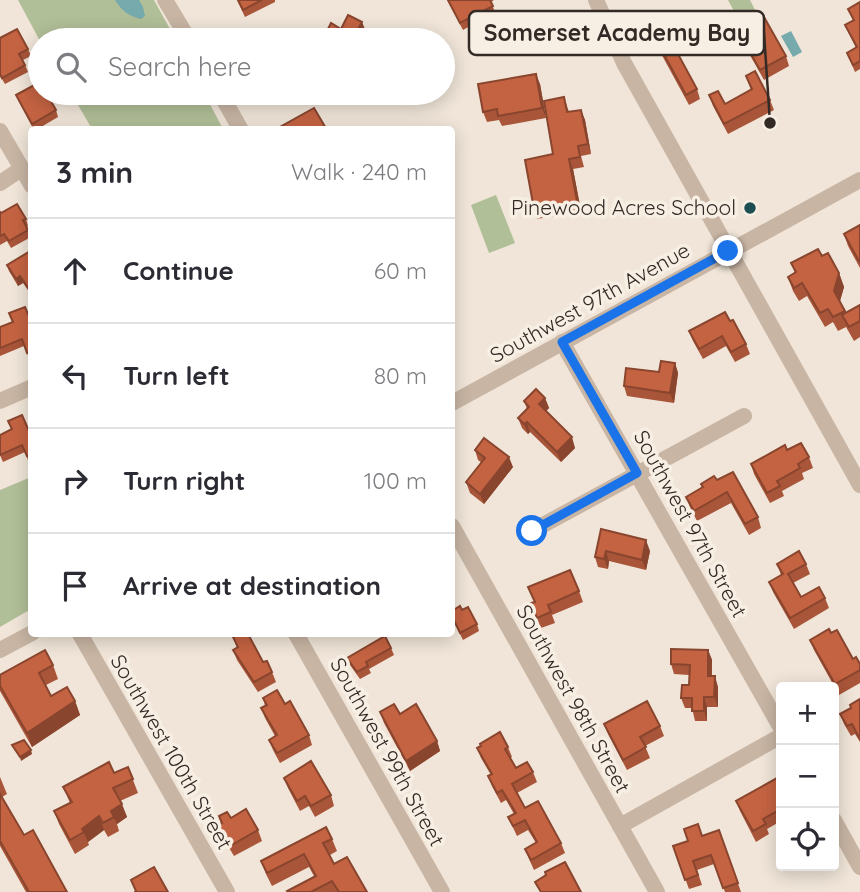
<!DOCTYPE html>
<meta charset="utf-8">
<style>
body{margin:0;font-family:Quicksand,sans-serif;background:#f7f7f7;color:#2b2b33}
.controls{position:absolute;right:21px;bottom:21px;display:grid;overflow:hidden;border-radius:7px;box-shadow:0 4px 18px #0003}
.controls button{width:63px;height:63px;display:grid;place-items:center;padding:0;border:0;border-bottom:2px solid #e1e1e2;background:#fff;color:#2b2b33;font:35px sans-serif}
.stop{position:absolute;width:21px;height:21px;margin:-16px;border:5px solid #1a73e8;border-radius:50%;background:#fff}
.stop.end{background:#1a73e8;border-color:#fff;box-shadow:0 2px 7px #0008}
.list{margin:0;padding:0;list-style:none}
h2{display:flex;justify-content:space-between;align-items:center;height:91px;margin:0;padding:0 28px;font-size:30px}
h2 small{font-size:23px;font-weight:400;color:#7c7c81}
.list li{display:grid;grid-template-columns:46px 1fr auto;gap:21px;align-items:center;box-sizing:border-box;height:105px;padding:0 28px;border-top:2px solid #e1e1e2}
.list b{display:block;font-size:26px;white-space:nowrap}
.list em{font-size:23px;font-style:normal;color:#7c7c81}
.icon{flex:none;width:38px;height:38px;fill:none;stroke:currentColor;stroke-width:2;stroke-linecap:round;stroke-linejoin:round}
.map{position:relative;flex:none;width:860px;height:892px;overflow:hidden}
.search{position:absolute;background:#fff;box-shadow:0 4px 18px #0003;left:28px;top:28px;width:427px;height:77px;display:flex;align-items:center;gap:18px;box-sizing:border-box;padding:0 24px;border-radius:38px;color:#7c7c81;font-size:26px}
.panel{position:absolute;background:#fff;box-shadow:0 4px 18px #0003;left:28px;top:126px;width:427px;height:511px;border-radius:7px}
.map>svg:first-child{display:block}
.green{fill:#b1bf98}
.water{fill:#77aaac}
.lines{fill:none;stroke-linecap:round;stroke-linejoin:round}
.minor{stroke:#c8b5a4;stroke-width:16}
.wall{fill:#a95539}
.shaded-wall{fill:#89452e}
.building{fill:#c46342;stroke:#89452e;stroke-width:2}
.route{stroke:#1a73e8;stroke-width:9}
.poi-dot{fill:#1c4f53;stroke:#f8efe4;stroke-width:2.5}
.labels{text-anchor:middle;stroke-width:7;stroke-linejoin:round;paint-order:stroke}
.poi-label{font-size:21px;fill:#332a26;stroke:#f8efe4;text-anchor:end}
.street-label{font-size:21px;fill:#332a26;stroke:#f8efe4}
.leader{fill:none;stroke:#332a26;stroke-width:2.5}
.callout-dot{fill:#332a26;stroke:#f8efe4;stroke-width:2.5}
.callout{fill:#f8efe4;stroke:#332a26;stroke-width:2.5}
.callout-label{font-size:23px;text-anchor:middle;font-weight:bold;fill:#332a26}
</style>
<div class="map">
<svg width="860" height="892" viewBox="0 0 860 892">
<rect width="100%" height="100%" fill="#f0e5d8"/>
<g class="green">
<path d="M18,0H154L176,40L40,41Z"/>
<path d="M728,0H750L755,10L738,19Z"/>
<path d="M71,93H204L223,129H92Z"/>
<path d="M496,195L515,243L489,253L471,205Z"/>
<path d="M31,477V609L0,627V490Z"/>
</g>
<g class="water">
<path d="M115,0H139L143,7L145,16L141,19C128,16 122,11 115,0Z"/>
<path d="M791,31L802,52L793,57L781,36Z"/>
</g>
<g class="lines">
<g class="minor">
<path d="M165,0L189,40"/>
<path d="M596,0L624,63L860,485"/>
<path d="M220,93L241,130"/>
<path d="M0,131L32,186"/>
<path d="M0,183L21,169"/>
<path d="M562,342L781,728"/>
<path d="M0,401L32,387"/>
<path d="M452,403L860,180"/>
<path d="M452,526L657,892"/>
<path d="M532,531L744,416"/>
<path d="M80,634L227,892"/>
<path d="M296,634L442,892"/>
<path d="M0,650L32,633"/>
<path d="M834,820L860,867"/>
<path d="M620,826L781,736"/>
</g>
</g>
<g class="wall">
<path d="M237,0H275V2L245,17Z"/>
<path d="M447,0H494L491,2L495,12L463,30Z"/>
<path d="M860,2V69L855,72L847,53L856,48L845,25L853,20L848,9Z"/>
<path d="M649,27L697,89L700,99L689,105L652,37Z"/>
<path d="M738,31L786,56L789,66L764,80L742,41Z"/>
<path d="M0,38L28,49L31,56L23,60L28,72L5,84L0,76Z"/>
<path d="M746,76L770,100L774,110L728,134L713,106L709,95L725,104L751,90Z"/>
<path d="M540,84L546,118L502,126L499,120L487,122L483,112Z"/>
<path d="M16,95L56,110L58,117L36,130H34L19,102Z"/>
<path d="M564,97L569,112L581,110L585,120L591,154L581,156L584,167L573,169L581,211L537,219L534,209L553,154Z"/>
<path d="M0,212L1,213L26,219L28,226L26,227L31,237L11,248L7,241L0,245Z"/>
<path d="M860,225V268L848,246L844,234Z"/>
<path d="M32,250V296L23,283L18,286L9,271L7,265Z"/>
<path d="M791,263L839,273L844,287L840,301L845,313L860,306V337L854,341L846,327L838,331L833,322L825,327L807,296L799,301L793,291L788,277L795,273Z"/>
<path d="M32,318V359L30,360L24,346L0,356V327Z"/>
<path d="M730,321L746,344L750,354L735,362L726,346L703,359L693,341L689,331Z"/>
<path d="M675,363L678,373L674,403L627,396L624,386L659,372Z"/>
<path d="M545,398L549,408L546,411L575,448L561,462L530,432L528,434L522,428L518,418L527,409L524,401Z"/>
<path d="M32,438V462L29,463L25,452L3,462L0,455Z"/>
<path d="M475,450L513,467L484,504L470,493L466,482L482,463L478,460Z"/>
<path d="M787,450L809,457L813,468L802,473L804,479L782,491L784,496L770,503L754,474L751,464Z"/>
<path d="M717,480L758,517L761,528L749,535L731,503L697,521L690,507L686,497L702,488L701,484Z"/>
<path d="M601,529L650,551L646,570L609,561L608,569L598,567L595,557Z"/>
<path d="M777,564H806L810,574L793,583L801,597L825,598L829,608L794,629L773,592L769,582L781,575Z"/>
<path d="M579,591L583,602L552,615L555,623L541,628L531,603Z"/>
<path d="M462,610L477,624L479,631L463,640L452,618V611Z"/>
<path d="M831,633L853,659L860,664V683L839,695L814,650L810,640Z"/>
<path d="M233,637L263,662L272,672L276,682L258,692L237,660L233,650L237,648Z"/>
<path d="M391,648L394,655L369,669L371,673L360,679L350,665L347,658Z"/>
<path d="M708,650L712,660V676L718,687V707H707V721H695L692,708H685L681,698L689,685V675L674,674L671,664Z"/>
<path d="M53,665L58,679L46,685L51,696L75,701L80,715L32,747L0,691V675Z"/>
<path d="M263,698L285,704L309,735L312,745L280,763L273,750L269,740L275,736L265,718L261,708L265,706Z"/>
<path d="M860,699V742L855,734L851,736L844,724L840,714L851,708Z"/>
<path d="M380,712L437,741L440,751L410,771L384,723Z"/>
<path d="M604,724L660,726L664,736L645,746L650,758L627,770L608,734Z"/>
<path d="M508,747L512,757L510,758L516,768L533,772L537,782L517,793L525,808L561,843L565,853L534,870L529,859L525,849L536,843L528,830L517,836L508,817L514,814L506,800L501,803L492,786L488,776L491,775L481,758L477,748Z"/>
<path d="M128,767L138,793L120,801L127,817L117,824L119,831L108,837L104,830L88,842L89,845L75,854L59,824L54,811L70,803L63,787L114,773Z"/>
<path d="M0,777L7,794L2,797L24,835L68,892H26L0,846Z"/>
<path d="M284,778L331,795L334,806L315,817L309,806L300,811L288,788Z"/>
<path d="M781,781V821L767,829L769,834L756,842L740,811L736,801Z"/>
<path d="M219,816L231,818L258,830L262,841L234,856L222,836L218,825L221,824Z"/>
<path d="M719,830L741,892H725L714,864L697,870L702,885L689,889L673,846Z"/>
<path d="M332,839L337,851L330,855L334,864L367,892H288L314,876L309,867L272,886L266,874L261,861Z"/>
</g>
<g class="shaded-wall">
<path d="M362,22L365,29L359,40H352Z"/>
<path d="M536,74L540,84L546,118L542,108Z"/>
<path d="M581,110L585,120L591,154L588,144Z"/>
<path d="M569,159L573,169L581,211L577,201Z"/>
<path d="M839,273L844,287L839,304L834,291Z"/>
<path d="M20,276L23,283L18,286L16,279Z"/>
<path d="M675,363L678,373L674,403L670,393Z"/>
<path d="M545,398L549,408L543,414L539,404Z"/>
<path d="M527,422L530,432L528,434L524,424Z"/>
<path d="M572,437L575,448L561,462L557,452Z"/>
<path d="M509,457L513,467L484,504L480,494Z"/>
<path d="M646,540L650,551L646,570L642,560Z"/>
<path d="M606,551L609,561L608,569L604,559Z"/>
<path d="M708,650L712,660L711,686L708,676Z"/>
<path d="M715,676L718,687V707L714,697Z"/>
<path d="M704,697L707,707V721L704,711Z"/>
<path d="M75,701L80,715L32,747L27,733Z"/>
<path d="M437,741L440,751L410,771L406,761Z"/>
<path d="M31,750L32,754L21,761L20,757Z"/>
<path d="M122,804L127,817L117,824L111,811Z"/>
<path d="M99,816L104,830L88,842L82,829Z"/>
</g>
<g class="building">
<path d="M238,0H262L243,10Z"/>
<path d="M448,0H490L493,6L460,23Z"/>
<path d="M860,2V61L853,65L847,53L857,47L845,25L854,20L848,9Z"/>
<path d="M348,15L362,22L352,40H313L317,33L324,37L331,23L341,29Z"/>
<path d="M764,17L786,56L760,70L738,31Z"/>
<path d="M660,21L697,89L686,95L649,27Z"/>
<path d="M17,29L28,49L19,54L25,65L2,78L0,74V38Z"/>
<path d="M755,71L770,100L724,124L709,95L718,91L725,104L752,89L746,76Z"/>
<path d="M536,74L542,108L498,116L497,109L483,112L478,84Z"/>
<path d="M40,82V93H46L56,110L32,124L16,95Z"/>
<path d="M564,97L567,112L581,110L588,144L578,146L580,157L569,159L577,201L534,209L525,160L553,154L544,101Z"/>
<path d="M314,108L327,130H281L280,127Z"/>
<path d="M17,204L26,219L23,220L28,230L9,241L4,234L0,236V212L1,213Z"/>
<path d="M860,225V263L844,234Z"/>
<path d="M818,249L822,256L828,253L839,273L834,291L845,311L833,317L828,309L820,313L802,283L794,288L788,277L796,272L791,263Z"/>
<path d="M32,250V288L29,289L20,276L16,279L7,265Z"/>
<path d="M860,305V321L849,327L842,315Z"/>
<path d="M25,307L30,319L32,318V351L27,353L22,339L0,348V327L13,322L9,313Z"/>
<path d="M725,312L730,321L733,320L746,344L731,352L722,336L699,349L689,331Z"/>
<path d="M661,361L675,363L670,393L624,386L626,368L659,372Z"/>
<path d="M536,389L545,398L539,404L572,437L557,452L527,422L524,424L518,418L529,407L524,401Z"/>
<path d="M22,415L32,438V454L27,456L22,445L0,455V435L12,429L8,421Z"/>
<path d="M484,438L509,457L480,494L466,482L485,458L475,450Z"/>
<path d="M801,443L809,457L798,464L800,468L777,481L780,486L767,493L751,464L785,445L787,450Z"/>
<path d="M733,472L758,517L745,524L727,492L694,511L686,497L703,487L701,484L714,476L717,480Z"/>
<path d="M601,529L646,540L642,560L606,551L604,559L595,557Z"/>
<path d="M799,551L806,564L788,574L801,597L819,587L825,598L790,618L769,582L783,574L777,564Z"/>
<path d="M570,570L579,591L548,605L551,612L537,618L531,603L535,602L528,587Z"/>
<path d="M460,606L462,610L468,607L477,624L460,633L452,616V611Z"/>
<path d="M829,629L831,633L837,630L853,659L856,657L860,664V670L835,684L810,640Z"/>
<path d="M239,634H248L263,662L267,661L272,672L254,682L233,650L238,647L233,637Z"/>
<path d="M385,636L391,648L366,662L368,666L357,672L347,658Z"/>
<path d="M671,649L708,650V676H715L714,697H704V711H692V698H681L682,685H689L690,665L671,664Z"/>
<path d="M45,650L53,665L39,673L51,696L67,687L75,701L27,733L0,686V675Z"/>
<path d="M277,690L285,704L290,701L309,735L277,753L269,740L277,735L261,708L267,705L263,698Z"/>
<path d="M860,699V739L852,724L847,726L840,714L851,708L850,705Z"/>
<path d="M647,701L660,726L640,737L646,747L623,760L604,724Z"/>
<path d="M394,704L400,714L416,704L437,741L406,761L380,712Z"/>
<path d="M500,732L508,747L505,749L516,768L527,762L533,772L512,784L525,808L538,801L561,843L531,860L525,849L537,842L525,820L513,826L508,817L516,813L502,790L497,793L488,776L492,774L477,748L481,746L480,744Z"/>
<path d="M24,740L31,750L20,757L12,745Z"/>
<path d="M311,761L331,795L311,806L305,796L297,801L284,778Z"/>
<path d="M109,762L114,773L128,767L133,779L113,788L122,804L111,811L114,817L103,823L99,816L82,829L84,832L70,840L54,811L72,802L63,787Z"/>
<path d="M779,777L781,781V809L763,819L766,824L753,831L736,801Z"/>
<path d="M0,794L24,835L33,830L67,892H29L0,841Z"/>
<path d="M246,809L258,830L230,846L218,825L222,823L219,816L227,812L231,818Z"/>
<path d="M698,824L702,836L719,830L738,883L723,888L711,855L693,861L698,875L685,880L673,846L688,841L684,829Z"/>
<path d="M326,827L332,839L323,843L334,864L347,857L367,892H339L332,881L311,892H288L287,891L316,876L304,854L267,873L261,861Z"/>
<path d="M565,862L581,892H541L535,882L546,875L545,872Z"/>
<path d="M154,867L168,892H135L136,891L131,880Z"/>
</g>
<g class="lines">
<path class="route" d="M532,531L637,473L562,342L728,251"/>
</g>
<circle class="poi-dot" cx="750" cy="208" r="7"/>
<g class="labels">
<g class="poi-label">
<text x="736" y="215">Pinewood Acres School</text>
</g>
<g class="street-label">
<text transform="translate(590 303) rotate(-29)" y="7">Southwest 97th Avenue</text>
<text transform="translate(690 524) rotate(61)" y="7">Southwest 97th Street</text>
<text transform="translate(573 699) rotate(61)" y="7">Southwest 98th Street</text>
<text transform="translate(171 752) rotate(60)" y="7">Southwest 100th Street</text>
<text transform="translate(387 752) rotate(61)" y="7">Southwest 99th Street</text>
</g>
</g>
<path class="leader" d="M770 123L764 33"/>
<circle class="callout-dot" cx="770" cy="123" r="7"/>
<rect class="callout" x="469" y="11" width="295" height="44" rx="7"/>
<g class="callout-label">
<text x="617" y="41">Somerset Academy Bay</text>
</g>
</svg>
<div class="controls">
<button>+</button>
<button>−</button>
<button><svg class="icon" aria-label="locate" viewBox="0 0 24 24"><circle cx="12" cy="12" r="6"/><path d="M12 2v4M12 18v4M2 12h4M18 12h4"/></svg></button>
</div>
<div class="stop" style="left:532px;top:531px"></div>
<div class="stop end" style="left:728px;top:251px"></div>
<div class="search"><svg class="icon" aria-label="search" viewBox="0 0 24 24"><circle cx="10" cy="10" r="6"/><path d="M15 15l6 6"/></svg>Search here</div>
<section class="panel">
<h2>3 min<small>Walk · 240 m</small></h2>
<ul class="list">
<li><svg class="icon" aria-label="ahead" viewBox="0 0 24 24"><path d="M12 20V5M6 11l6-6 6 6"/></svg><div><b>Continue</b></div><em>60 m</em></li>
<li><svg class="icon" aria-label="left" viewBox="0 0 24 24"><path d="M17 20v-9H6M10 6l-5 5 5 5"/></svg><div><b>Turn left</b></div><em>80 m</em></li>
<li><svg class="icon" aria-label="right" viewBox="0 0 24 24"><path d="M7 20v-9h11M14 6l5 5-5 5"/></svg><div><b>Turn right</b></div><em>100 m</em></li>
<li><svg class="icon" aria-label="arrive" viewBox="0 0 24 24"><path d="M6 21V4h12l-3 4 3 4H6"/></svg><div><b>Arrive at destination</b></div></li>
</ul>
</section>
</div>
